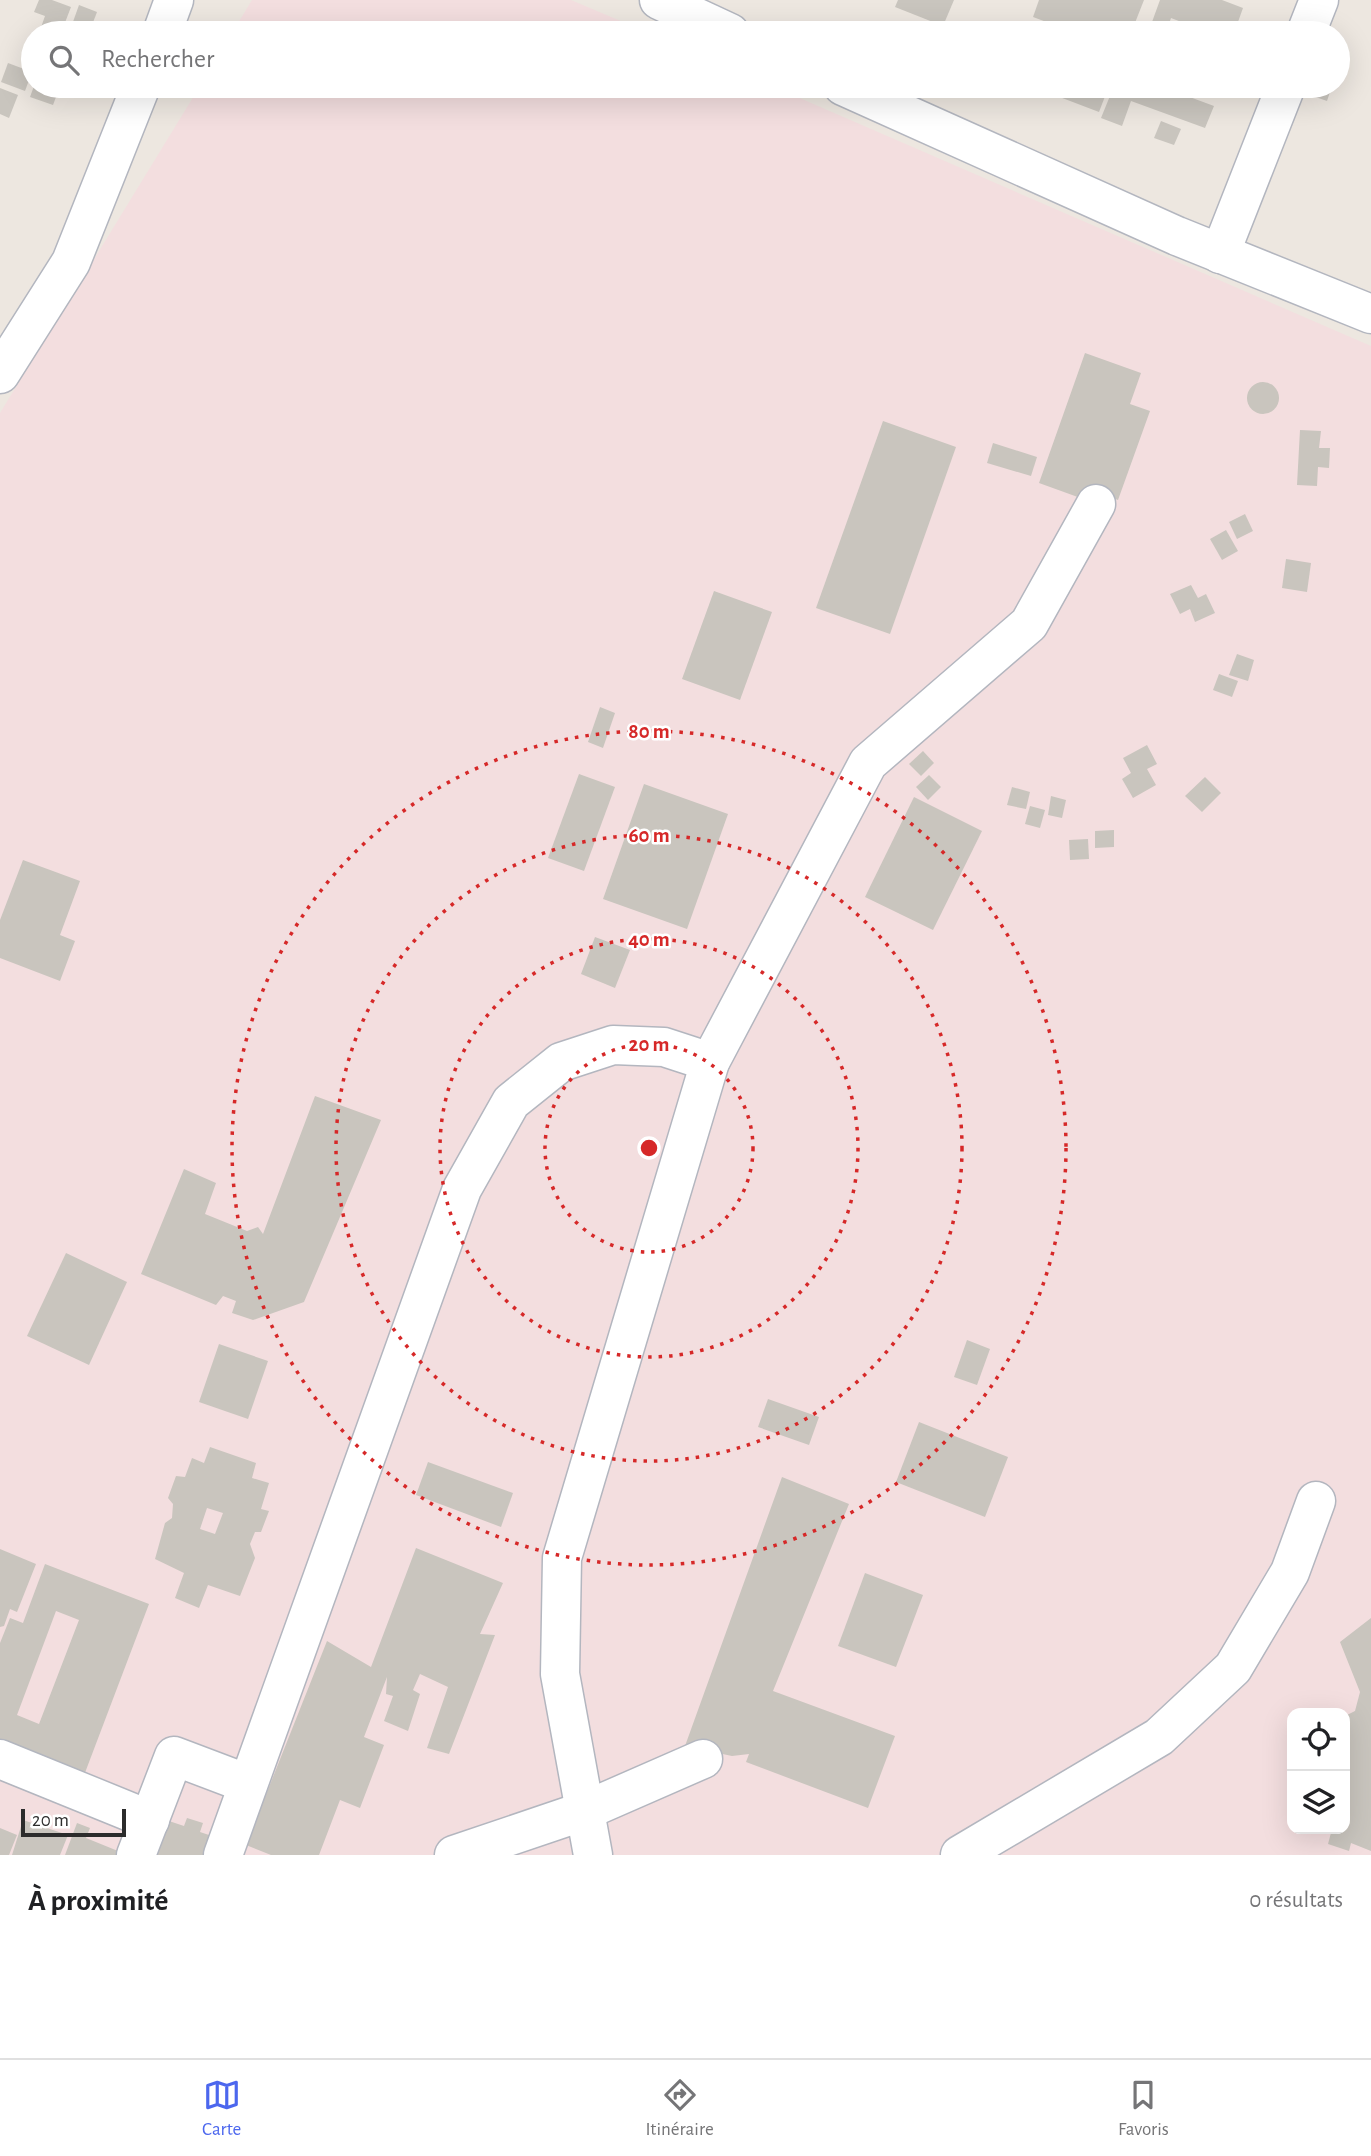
<!DOCTYPE html>
<html lang="fr">
<meta charset="utf-8">
<style>
body{margin:0;font-family:"Alegreya Sans",sans-serif;background:#f6f6f6;color:#202124}
.controls{position:absolute;right:21px;bottom:21px;display:grid;overflow:hidden;border-radius:14px;box-shadow:0 7px 28px #0002}
.controls button{width:63px;height:63px;display:grid;place-items:center;padding:0;border:0;border-bottom:2px solid #e0e0e0;background:#fff;color:#202124;font:35px sans-serif}
.scale{position:absolute;left:21px;bottom:18px;width:105px;box-sizing:border-box;padding-left:7px;border:4px solid #2c2c2c;border-top:0;font-size:19px;line-height:24px;white-space:nowrap;color:#2c2c2c;-webkit-text-stroke:5px #fff;paint-order:stroke}
.list{margin:0;padding:0;list-style:none}
h2{display:flex;justify-content:space-between;align-items:center;height:91px;margin:0;padding:0 28px;font-size:30px}
h2 small{font-size:23px;font-weight:400;color:#757577}
.icon{flex:none;width:38px;height:38px;fill:none;stroke:currentColor;stroke-width:2;stroke-linecap:round;stroke-linejoin:round}
.map{position:relative;flex:none;width:1371px;height:1855px;overflow:hidden}
.search{position:absolute;background:#fff;box-shadow:0 7px 28px #0002;left:21px;right:21px;top:21px;height:77px;display:flex;align-items:center;gap:18px;box-sizing:border-box;padding:0 24px;border-radius:38px;color:#757577;font-size:26px}
.sheet{height:203px;background:#fff}
nav{display:flex;justify-content:space-around;align-items:center;box-sizing:border-box;height:98px;border-top:2px solid #e0e0e0;background:#fff;font-size:19px;color:#757577}
nav a{display:grid;justify-items:center;gap:4px}
nav .on{color:#4c67ee}
.map>svg:first-child{display:block}
.medical{fill:#f3dedf;fill-rule:evenodd}
.building{fill:#c9c5be;fill-rule:evenodd}
.lines{fill:none;stroke-linecap:round;stroke-linejoin:round}
.minor-casing{stroke:#b3b6bf;stroke-width:41}
.minor{stroke:#fff;stroke-width:38}
.ring{fill:none;stroke:#d62828;stroke-width:3.5;stroke-dasharray:3.5 7}
.centre{fill:#d62828;stroke:#fff;stroke-width:3.5}
.ring-label{font-size:21px;text-anchor:middle;font-weight:bold;fill:#d62828;stroke:#fff;stroke-width:5;stroke-linejoin:round;paint-order:stroke}
</style>
<div class="map">
<svg width="1371" height="1855" viewBox="0 0 1371 1855">
<rect width="100%" height="100%" fill="#ede7e0"/>
<g class="medical">
<path d="M252,0H571L649,33H232Z"/>
<path d="M200,86H772L1371,346V1855H0V413ZM1292,1713H1345V1829H1292Z"/>
</g>
<g class="building">
<path d="M39,0H52L71,7L61,33H39L45,16L34,12Z"/>
<path d="M898,0H954L943,26L895,7Z"/>
<path d="M1039,0H1144L1131,33H1076L1033,17Z"/>
<path d="M1160,0H1222L1243,8L1234,33H1210L1171,18L1168,27L1152,22Z"/>
<path d="M79,5L97,12L89,33H69Z"/>
<path d="M1026,23L1051,33H1022Z"/>
<path d="M8,63L32,72L25,91L1,82Z"/>
<path d="M34,86L59,89L53,105L30,97Z"/>
<path d="M1037,86H1109L1099,112L1036,88Z"/>
<path d="M1114,86H1160L1214,106L1205,128L1131,101L1122,126L1101,118Z"/>
<path d="M1310,86H1332L1327,101L1307,94Z"/>
<path d="M0,88L18,95L9,118L0,114Z"/>
<path d="M1161,121L1181,129L1174,145L1154,138Z"/>
<path d="M1085,353L1141,373L1130,404L1150,411L1118,500L1090,490L1086,500L1039,483Z"/>
<circle cx="1263" cy="398" r="16"/>
<path d="M883,421L956,447L890,634L816,608Z"/>
<path d="M1300,430L1321,431L1319,448H1330L1329,468L1318,467L1317,486L1297,485Z"/>
<path d="M993,443L1037,457L1031,476L987,463Z"/>
<path d="M1245,514L1253,531L1237,539L1229,522Z"/>
<path d="M1226,530L1238,551L1222,560L1210,539Z"/>
<path d="M1286,559L1311,563L1307,592L1282,588Z"/>
<path d="M1191,585L1198,598L1206,594L1215,613L1195,622L1190,609L1180,614L1170,594Z"/>
<path d="M714,591L772,612L740,700L682,679Z"/>
<path d="M1237,654L1254,660L1248,681L1229,675Z"/>
<path d="M1219,674L1238,681L1232,697L1213,690Z"/>
<path d="M600,707L615,713L603,748L588,742Z"/>
<path d="M1147,745L1157,764L1147,769L1156,785L1133,798L1122,779L1131,773L1123,758Z"/>
<path d="M923,751L934,763L921,776L909,764Z"/>
<path d="M579,774L615,787L584,871L548,858Z"/>
<path d="M929,775L941,787L928,800L916,787Z"/>
<path d="M1205,777L1221,793L1202,812L1185,796Z"/>
<path d="M644,784L728,814L687,929L603,899Z"/>
<path d="M1012,787L1030,792L1026,809L1007,805Z"/>
<path d="M1051,796L1066,800L1062,818L1048,815Z"/>
<path d="M914,797L982,831L933,930L865,897Z"/>
<path d="M1030,806L1045,810L1040,828L1025,824Z"/>
<path d="M1114,830V847L1095,848V831Z"/>
<path d="M1088,839L1089,859L1070,860L1069,840Z"/>
<path d="M23,860L80,881L60,935L75,941L60,981L0,958V920Z"/>
<path d="M595,937L630,950L615,988L581,974Z"/>
<path d="M315,1096L381,1120L304,1302L253,1320L232,1313L236,1301L223,1296L216,1305L141,1274L184,1169L216,1183L205,1214L247,1231L258,1227L263,1234Z"/>
<path d="M66,1253L127,1282L89,1365L27,1336Z"/>
<path d="M967,1340L990,1349L977,1385L954,1377Z"/>
<path d="M219,1344L268,1361L248,1419L199,1402Z"/>
<path d="M768,1399L819,1417L809,1445L758,1427Z"/>
<path d="M919,1422L1008,1457L985,1517L896,1482Z"/>
<path d="M210,1447L256,1463L252,1478L269,1483L261,1509L269,1511L261,1532H255L250,1544L255,1558L240,1596L208,1585L199,1608L175,1598L184,1573L155,1559L165,1523L172,1518L173,1504L168,1498L176,1476L185,1477L192,1458L204,1463ZM207,1508L223,1513L215,1534L200,1529Z"/>
<path d="M428,1462L513,1493L501,1527L416,1495Z"/>
<path d="M782,1477L849,1504L773,1691L895,1736L868,1808L746,1762L749,1754L732,1756L685,1746Z"/>
<path d="M416,1548L503,1583L480,1634L495,1635L449,1754L427,1748L448,1687L420,1674L413,1690L420,1694L408,1731L384,1721L393,1696L386,1694L387,1677L364,1737L384,1745L360,1808L340,1800L319,1855H271L246,1845L327,1641L371,1667Z"/>
<path d="M0,1549L36,1564L17,1612L10,1609L4,1626L0,1627Z"/>
<path d="M45,1564L149,1604L83,1778L0,1746V1643L10,1618L23,1623ZM56,1611L79,1620L39,1724L17,1715Z"/>
<path d="M865,1573L923,1595L896,1667L838,1646Z"/>
<path d="M1371,1618V1851L1351,1843L1349,1851L1328,1844L1332,1829H1345V1716L1355,1711L1360,1692L1340,1642Z"/>
<path d="M187,1818L203,1823L200,1832L215,1837L209,1855H157L169,1821L184,1826Z"/>
<path d="M23,1820L68,1835L60,1855H12Z"/>
<path d="M77,1823L90,1828L86,1838L118,1851L117,1855H65Z"/>
<path d="M0,1828L17,1835L9,1855H0Z"/>
</g>
<g class="lines">
<g class="minor-casing">
<g id="minor">
<path d="M659,0L730,33"/>
<path d="M162,33L174,0"/>
<path d="M1306,33L1319,0"/>
<path d="M843,86L1177,236L1371,314"/>
<path d="M1220,254L1286,86"/>
<path d="M0,374L71,262L141,86"/>
<path d="M0,1759L150,1820"/>
<path d="M136,1855L174,1756L248,1784"/>
<path d="M223,1855L462,1189L511,1102L561,1062L613,1045L664,1047L710,1062"/>
<path d="M454,1855L584,1811L703,1759"/>
<path d="M593,1855L560,1674L562,1558L710,1062L868,763L1029,624L1096,504"/>
<path d="M960,1855L1159,1737L1233,1668L1290,1572L1316,1501"/>
</g>
</g>
<use href="#minor" class="minor"/>
</g>
<g class="ring">
<circle cx="649" cy="1148" r="104"/>
<circle cx="649" cy="1148" r="209"/>
<circle cx="649" cy="1148" r="313"/>
<circle cx="649" cy="1148" r="417"/>
</g>
<circle cx="649" cy="1148" r="10" class="centre"/>
<g class="ring-label">
<text x="649" y="738">80 m</text>
<text x="649" y="842">60 m</text>
<text x="649" y="946">40 m</text>
<text x="649" y="1051">20 m</text>
</g>
</svg>
<div class="controls">
<button><svg class="icon" aria-label="locate" viewBox="0 0 24 24"><circle cx="12" cy="12" r="6"/><path d="M12 2v4M12 18v4M2 12h4M18 12h4"/></svg></button>
<button><svg class="icon" aria-label="layers" viewBox="0 0 24 24"><path d="M12 4l9 5-9 5-9-5zM3 14l9 5 9-5"/></svg></button>
</div>
<div class="scale">20 m</div>
<div class="search"><svg class="icon" aria-label="search" viewBox="0 0 24 24"><circle cx="10" cy="10" r="6"/><path d="M15 15l6 6"/></svg>Rechercher</div>
</div>
<section class="sheet">
<h2>À proximité<small>0 résultats</small></h2>
<ul class="list">
</ul>
</section>
<nav>
<a class="on"><svg class="icon" aria-label="map" viewBox="0 0 24 24"><path d="M3 6l6-2 6 2 6-2v14l-6 2-6-2-6 2zM9 4v14M15 6v14"/></svg>Carte</a>
<a><svg class="icon" aria-label="directions" viewBox="0 0 24 24"><path d="M12 3l9 9-9 9-9-9zM9 14v-3h6M13 9l2 2-2 2"/></svg>Itinéraire</a>
<a><svg class="icon" aria-label="saved" viewBox="0 0 24 24"><path d="M7 4h10v16l-5-4-5 4z"/></svg>Favoris</a>
</nav>
